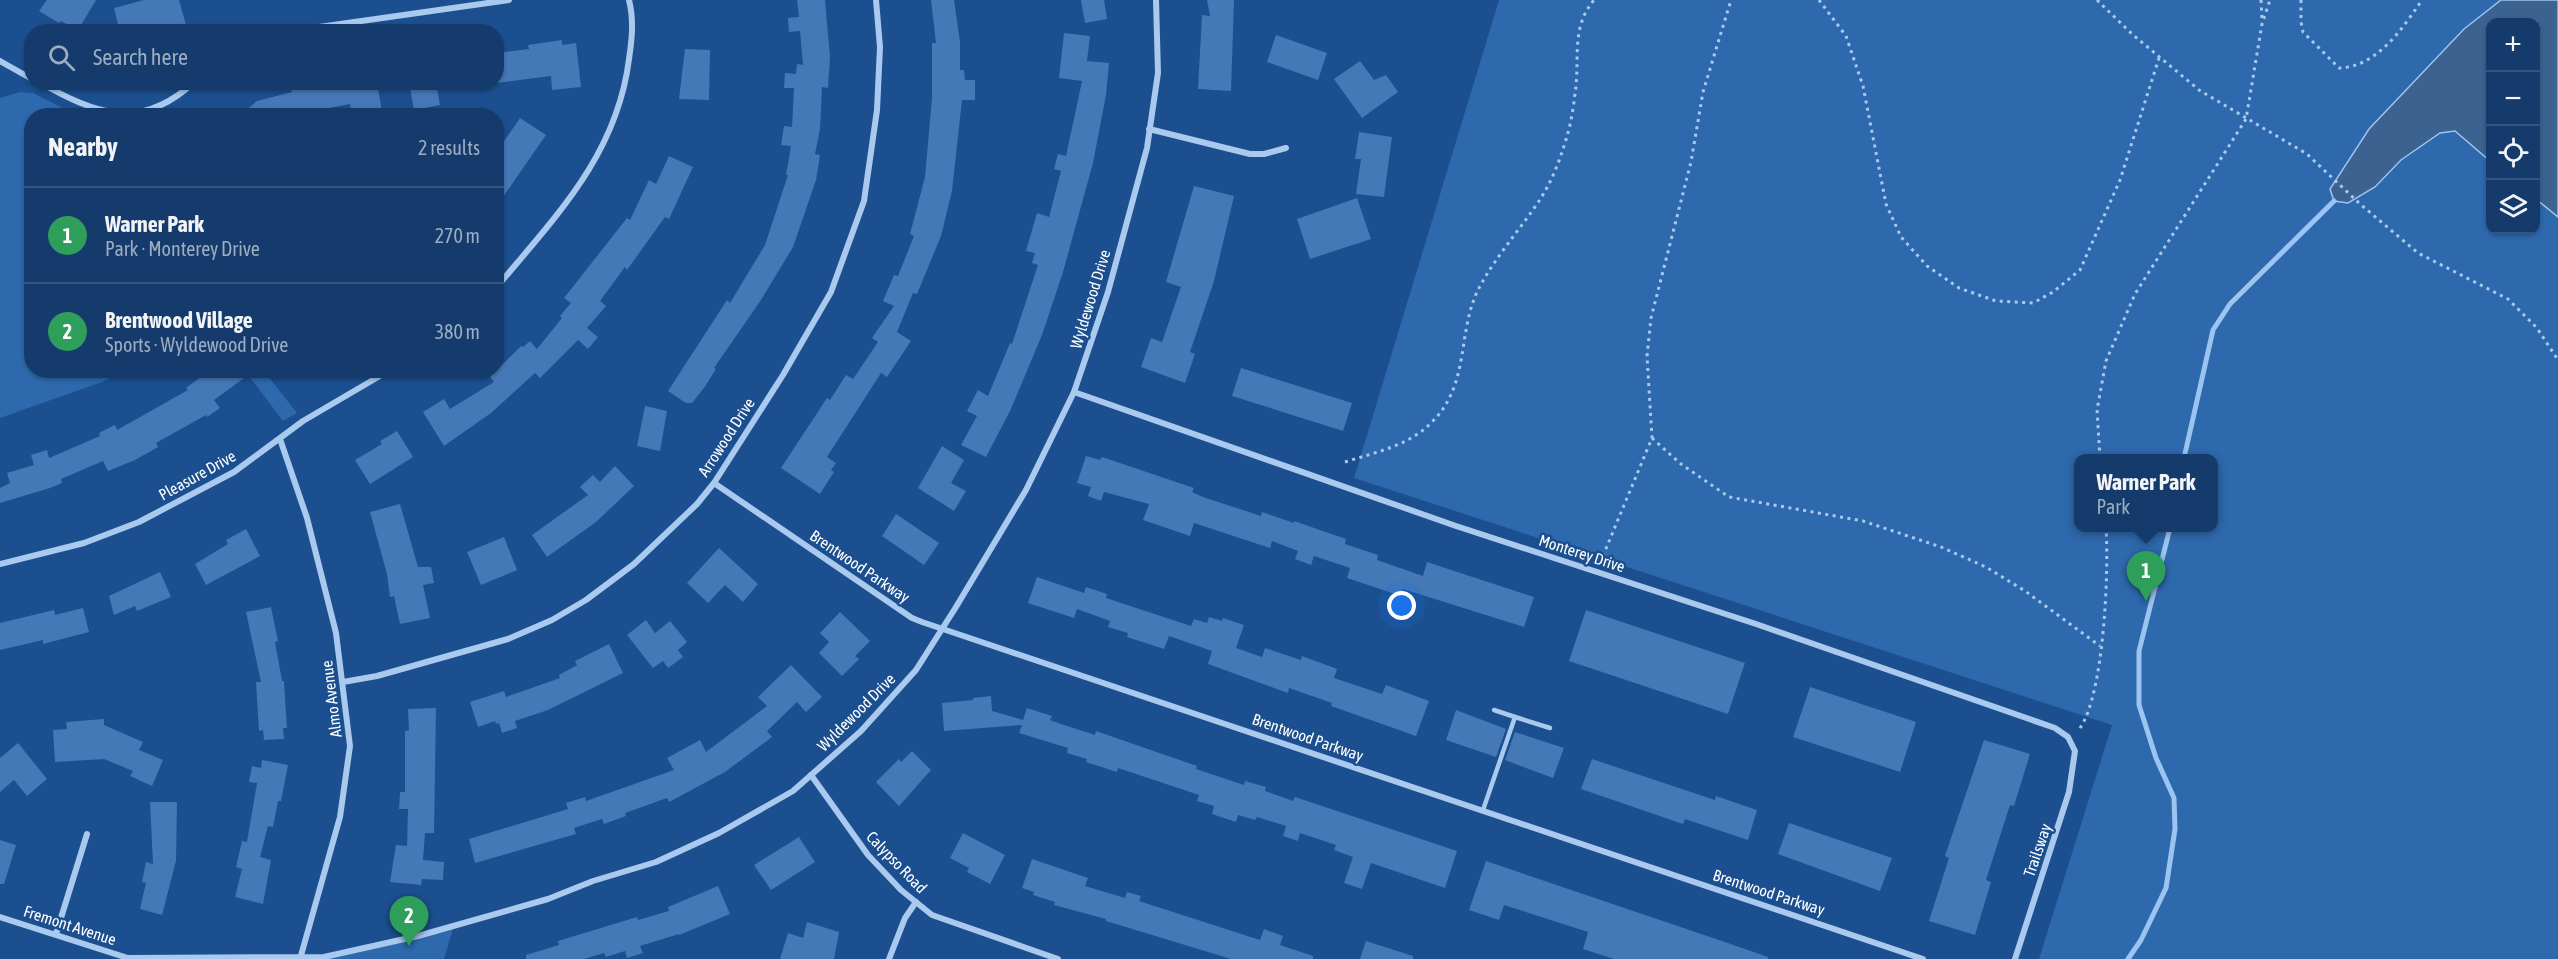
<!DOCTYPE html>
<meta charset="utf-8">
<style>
body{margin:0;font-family:"Asap Condensed",sans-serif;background:#1d4271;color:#f1f3f6}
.controls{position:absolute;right:18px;top:18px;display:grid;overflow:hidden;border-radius:12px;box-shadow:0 2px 4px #0004}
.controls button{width:54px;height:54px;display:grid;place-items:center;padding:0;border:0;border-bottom:2px solid #33557e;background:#143b6b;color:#f1f3f6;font:30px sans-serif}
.you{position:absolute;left:1402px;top:606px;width:21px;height:21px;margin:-15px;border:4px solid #fff;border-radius:50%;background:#1a73e8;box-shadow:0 0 0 9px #1a73e833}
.badge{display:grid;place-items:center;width:39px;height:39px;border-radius:50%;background:#e797bd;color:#fff;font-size:20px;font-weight:700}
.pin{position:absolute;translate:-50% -50px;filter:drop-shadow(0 2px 3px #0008)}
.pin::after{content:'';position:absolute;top:32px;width:21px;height:18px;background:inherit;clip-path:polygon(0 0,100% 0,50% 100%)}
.popup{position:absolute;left:2074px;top:454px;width:144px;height:78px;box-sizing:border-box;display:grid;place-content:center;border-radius:12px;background:#143b6b;filter:drop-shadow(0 2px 4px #0005);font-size:20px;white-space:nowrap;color:#9dadc1}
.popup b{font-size:22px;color:#f1f3f6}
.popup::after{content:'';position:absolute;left:50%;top:100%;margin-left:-12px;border:12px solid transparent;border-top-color:#143b6b}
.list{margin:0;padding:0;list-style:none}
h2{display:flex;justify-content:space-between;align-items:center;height:78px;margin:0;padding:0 24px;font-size:26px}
h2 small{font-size:20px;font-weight:400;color:#9dadc1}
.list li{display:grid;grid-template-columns:39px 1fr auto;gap:18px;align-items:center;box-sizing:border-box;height:96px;padding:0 24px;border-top:2px solid #33557e}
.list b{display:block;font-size:22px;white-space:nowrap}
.list p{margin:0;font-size:20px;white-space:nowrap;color:#9dadc1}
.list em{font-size:20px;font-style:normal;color:#9dadc1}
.icon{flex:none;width:33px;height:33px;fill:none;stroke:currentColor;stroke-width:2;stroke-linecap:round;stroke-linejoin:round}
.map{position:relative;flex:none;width:2558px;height:959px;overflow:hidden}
.search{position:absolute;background:#143b6b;box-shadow:0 2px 4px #0004;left:24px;top:24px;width:480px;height:66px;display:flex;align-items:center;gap:15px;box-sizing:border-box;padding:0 21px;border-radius:24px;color:#9dadc1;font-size:22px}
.panel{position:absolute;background:#143b6b;box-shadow:0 2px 4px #0004;left:24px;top:108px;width:480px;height:270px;border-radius:24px}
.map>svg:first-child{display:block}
.green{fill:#2e69ad;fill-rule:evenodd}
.water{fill:#3c6290;stroke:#9cc4f0;stroke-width:1.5}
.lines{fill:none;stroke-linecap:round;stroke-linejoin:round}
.stream{stroke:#9cc4f0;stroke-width:5}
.building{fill:#4478b7}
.path{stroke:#a9c9ee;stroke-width:3;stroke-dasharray:3 4.5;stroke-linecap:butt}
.service{stroke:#a9c9ee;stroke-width:4.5}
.minor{stroke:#a9c9ee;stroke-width:6}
.labels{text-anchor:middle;stroke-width:5;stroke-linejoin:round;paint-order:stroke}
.street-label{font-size:16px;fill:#fff;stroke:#1b4f8f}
</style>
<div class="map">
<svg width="2558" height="959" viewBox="0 0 2558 959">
<rect width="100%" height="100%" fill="#1b4f8f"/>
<g class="green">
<path d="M1499,0H2558V959H2039L2112,725L1354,478ZM2490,22H2536V230H2490ZM2078,458H2214V528H2078Z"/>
<path d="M20,92L33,93L76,115L32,116V370L124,371L102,382L0,418V98Z"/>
<path d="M245,371H264L297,413L283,421Z"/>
<path d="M454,925L444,959H299L324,957Z"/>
</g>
<path class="water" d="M2501,0H2558V217L2536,199V22H2490V161L2455,131L2440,133L2401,160L2375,187L2348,203L2334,201L2330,189L2369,129L2464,29Z"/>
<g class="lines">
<g class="stream">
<path d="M2184,458L2213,330L2230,304L2334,201"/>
<path d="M2128,959L2141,940L2166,888L2175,829L2174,798L2156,758L2139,705V651L2170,528"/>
</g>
</g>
<g class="building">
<path d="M47,0H96L78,30L61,21L59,23L39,11Z"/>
<path d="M144,0H179L186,25L159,32L158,27L141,32H120L114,8Z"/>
<path d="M797,0H825L830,57L828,88L822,87L820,129L815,154L820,155L816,180L793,247L761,300L714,368L716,369L704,388L692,403H686L668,391L727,300L730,303L765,245L788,175H786L791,146L781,145L784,126L792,127L794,88H784L785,73L796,74L797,64L803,65L800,31L789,32L788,18L799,17Z"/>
<path d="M931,0H954L960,42V70H964L965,80H975V100H962L952,191L941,236L917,294L913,293L897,332L911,341L887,377L881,373L827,457L836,463L831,470L834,472L820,494L781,468L827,398L830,400L846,375L853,379L878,342L872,338L894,306L883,301L894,275L898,276L914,236L910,234L925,177L932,98V43H936Z"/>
<path d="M1081,0H1104L1107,19L1085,23Z"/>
<path d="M1207,0H1234L1231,91L1198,89L1202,15L1210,16Z"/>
<path d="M1064,33L1090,36L1087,61L1109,63L1106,95L1093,163L1063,272L1042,335L1011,409L986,457L961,445L977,416L967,411L978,390L988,396L1010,343L1012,344L1038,265L1032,263L1035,253L1026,251L1037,213L1049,217L1061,171L1054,169L1058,154L1066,156L1082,81L1059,78Z"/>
<path d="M1276,35L1327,53L1318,80L1267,62Z"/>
<path d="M562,40V45L576,43L581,87L552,90L551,76L496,83V53L529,49L528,45Z"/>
<path d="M685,49L710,50L709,100L679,99Z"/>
<path d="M1360,61L1374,80L1386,75L1398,92L1362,118L1334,79Z"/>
<path d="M303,82H377L382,112L352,116L350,104L318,110L320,116H239L257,101L292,92L290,86Z"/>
<path d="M409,82H436L440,105L414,110Z"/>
<path d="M520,118L546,135L496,207V153Z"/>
<path d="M1359,132L1392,137L1384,197L1356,194L1361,159H1355Z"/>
<path d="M669,156L693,167L669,219L665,217L627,270L625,267L600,301L606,306L587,328L598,337L588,349L578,340L540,378L535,373L491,413L444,446L423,412L444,399L450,409L494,382L490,377L521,346L523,347L530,341L537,349L562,318L560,316L571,303L564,298L627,218L630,220L649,180L656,184Z"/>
<path d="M1194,186L1234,196L1214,281L1190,352L1195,354L1185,383L1141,367L1151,338L1162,342L1181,287L1166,282Z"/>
<path d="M1357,198L1371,239L1310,259L1297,219Z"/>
<path d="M1241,368L1352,403L1343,431L1232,396Z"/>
<path d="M210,370H255L214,400L220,408L207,417L206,415L156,443L158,447L135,460L108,471L103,461L61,479L62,483L50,488L0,503V488L10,483L7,473L34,465L31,455L47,450L49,458L100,436L99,433L115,425L117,430L188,390L186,388Z"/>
<path d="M645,406L667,411L660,451L637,446Z"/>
<path d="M397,431L413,457L370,484L355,460L382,444L380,441Z"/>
<path d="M942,446L964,460L951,483L966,491L954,511L918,488Z"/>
<path d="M1086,456L1100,460L1102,457L1194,488L1192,492L1203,497L1261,516L1262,512L1294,523V521L1346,539L1345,544L1378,555L1377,560L1423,576L1427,562L1534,597L1524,627L1403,589L1401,596L1347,578L1350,568L1314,556L1311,565L1295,559L1298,551L1272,541L1270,548L1194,523L1190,536L1143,520L1149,504L1104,492L1101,501L1088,496L1091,487L1077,483Z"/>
<path d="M615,466L634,486L596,522L547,557L532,535L588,495L580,487L593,475L600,482Z"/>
<path d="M400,504L418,567H431L434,583L423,585L430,618L400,624L394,596L390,597L387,574L370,512Z"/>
<path d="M896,514L939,543L924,565L882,536Z"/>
<path d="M246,529L260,556L206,585L195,564L228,544L226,540Z"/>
<path d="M504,537L517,570L481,585L467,552Z"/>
<path d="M719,548L758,584L743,602L725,585L708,603L687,583Z"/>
<path d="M160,572L171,597L137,611L135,606L114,615L109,596Z"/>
<path d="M1037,577L1084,593L1086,587L1107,594L1106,598L1191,626L1194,619L1207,623L1209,617L1222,621L1223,618L1244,625L1236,648L1262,657L1265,648L1301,660L1302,656L1337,669L1334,678L1382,694L1386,685L1429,701L1416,736L1331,706L1332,703L1289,688L1288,693L1208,664L1212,651L1169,636L1164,649L1127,637L1128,633L1108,627L1110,621L1077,609L1074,618L1028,603Z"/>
<path d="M271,607L278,641L275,642L282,681H284L287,728H283L284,739L264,740L263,730L259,731L256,682H261L246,612Z"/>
<path d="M83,608L89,632L43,644V640L0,650V623L54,610L55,615Z"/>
<path d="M1586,610L1745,663L1728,714L1569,661Z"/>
<path d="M840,612L870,641L855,656L859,659L842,676L819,653L829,642L820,633Z"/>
<path d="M646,620L655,633L670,621L687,642L678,650L683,657L668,668L663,661L653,668L627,635Z"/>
<path d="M609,644L623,673L548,710L515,721L517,728L502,733L499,723L496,724L495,721L478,727L470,702L504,691L506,697L560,678L559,675L577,665L575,661Z"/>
<path d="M791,665L822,697L806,712L797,702L767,731L772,737L725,772L669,802L667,798L625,813L626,816L604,824L602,819L574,828L576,834L475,863L469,839L568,809L566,803L585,797L586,801L674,770L667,758L700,740L706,752L767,706L758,697Z"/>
<path d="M1810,687L1916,722L1900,772L1793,737Z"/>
<path d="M991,696L992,711L1023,720L1027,708L1052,716L1050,720L1061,724L1095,735L1096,731L1197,766L1196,769L1244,785L1245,781L1266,787L1265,791L1293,801L1295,797L1457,851L1445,888L1371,863L1362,889L1344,883L1353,857L1334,850L1336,845L1300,833L1298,841L1283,836L1286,826L1257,817L1255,820L1238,815L1236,822L1212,814L1214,806L1197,801L1199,795L1118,768L1117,772L1086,762L1087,759L1067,753L1068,748L1019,733L1022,725L944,731L942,703L973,700V698Z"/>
<path d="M436,708L434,833H425L423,860L444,862L443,880L422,879L421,885L390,882L396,845L407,846L408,809H399L400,792H405V731L409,730L408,709Z"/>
<path d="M1456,710L1506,729L1496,757L1446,740Z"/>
<path d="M104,719V725L143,742L139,750L163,760L152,786L130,776L133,771L104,759L55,762L53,730L67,729L66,722Z"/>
<path d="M1515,732L1564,748L1553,778L1505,760Z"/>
<path d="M1984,740L2030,754L2014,806L2010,805L1986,880L1991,882L1975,935L1929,921L1949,858L1945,856Z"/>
<path d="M18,743L47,779L27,796L14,780L0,792V758Z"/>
<path d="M912,751L931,770L899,806L876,782L899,759L901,762Z"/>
<path d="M1592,759L1715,800L1716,796L1757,810L1748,840L1685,819L1683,824L1581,789Z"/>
<path d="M262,760L288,765L281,801H278L273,827L268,826L260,857L271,860L263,904L235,897L242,869L236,867L242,841L247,842L257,783L249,782L252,766L261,768Z"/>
<path d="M150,802H177L176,861L162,915L140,909L146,883L142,882L146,862L153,864Z"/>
<path d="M1789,823L1892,858L1880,891L1778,854Z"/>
<path d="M963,833L1005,855L990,884L967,872L969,868L950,858Z"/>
<path d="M799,837L815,862L771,890L754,865Z"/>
<path d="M0,840L16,845L4,884H0Z"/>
<path d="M1032,859L1088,878L1085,886L1125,898L1127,892L1141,896L1139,901L1260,940L1264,929L1283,936L1280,945L1313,956V959H1231L1106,921V919L1054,905L1055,902L1033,895L1034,892L1022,888Z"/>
<path d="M1486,861L1719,940L1768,957V959H1614L1583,949L1588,932L1504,905L1499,920L1469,910Z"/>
<path d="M718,886L730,914L679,935V934L640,946L643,953L627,958L625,951L606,957L604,953L584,959H526V955L559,945L558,941L637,917L638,920L669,911L668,907Z"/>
<path d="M807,922L839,932L834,959H780L788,933L803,938Z"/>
<path d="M1366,941L1413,956V959H1360Z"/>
</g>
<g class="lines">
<g class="path">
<path d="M1819,0L1846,36L1863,86L1886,204L1901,237L1927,266L1959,288L1996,301L2033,303L2053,292L2080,270L2120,180L2159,58"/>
<path d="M2097,0L2132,34L2199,90L2307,154L2360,204L2418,253L2508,299L2537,328L2558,360"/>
<path d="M2261,0L2262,20"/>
<path d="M2301,0V22L2303,32L2339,68C2377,67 2403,28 2422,0"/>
<path d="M1652,438L1681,464L1729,497L1863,521L1941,547L1986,567L2025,591L2100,646"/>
<path d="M2100,458L2097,410L2106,361L2135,294L2246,119L2262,24L2270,0"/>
<path d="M1345,462C1376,452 1408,446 1431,423C1470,385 1457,336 1477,292C1494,258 1520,230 1541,198C1553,179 1561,157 1567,136C1572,120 1574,102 1576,86C1579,55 1572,26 1594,0"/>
<path d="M1600,563L1652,438L1647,356L1651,318L1691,162L1703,92L1731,0"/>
<path d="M2080,728C2104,694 2109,571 2106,528"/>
</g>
<g class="service">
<path d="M1494,710L1515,717"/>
<path d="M1483,810L1515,717L1550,728"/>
</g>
<g class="minor">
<path d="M284,32L509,0"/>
<path d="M0,61L32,79"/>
<path d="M39,82C95,114 141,132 194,82"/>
<path d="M1149,129L1250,154H1264L1286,148"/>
<path d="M496,288C556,216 617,155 629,59C632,39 634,20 629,0"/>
<path d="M1074,392L1456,526L1756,624L2055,728L2068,737L2075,751L2069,792L2015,959"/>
<path d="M280,439L307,518L336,633L350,746L340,817L300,959"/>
<path d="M714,483L912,618L922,622L1923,959"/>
<path d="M0,564L84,543L139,522L234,472L303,421L390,370"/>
<path d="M343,682L377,676L508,639L552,620L586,600L634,564L697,504L714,483L783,375L831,292L864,201L877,110L880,47L876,0"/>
<path d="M811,775L868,855L901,890L932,915L1058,959"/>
<path d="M0,917L131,959"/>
<path d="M56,934L87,834"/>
<path d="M129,958L324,957L418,936L548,899L593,881L656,862L719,833L793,791L861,731L916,670L956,607L1026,490L1074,392L1108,292L1147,148L1158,73L1156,0"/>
<path d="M889,959L905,918L916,902"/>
</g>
</g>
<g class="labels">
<g class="street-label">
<text transform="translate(1090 299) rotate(-73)" y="6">Wyldewood Drive</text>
<text transform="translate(726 437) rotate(-57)" y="6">Arrowood Drive</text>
<text transform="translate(197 475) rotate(-29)" y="6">Pleasure Drive</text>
<text transform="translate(1582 553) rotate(18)" y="6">Monterey Drive</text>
<text transform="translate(860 566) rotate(34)" y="6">Brentwood Parkway</text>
<text transform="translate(331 699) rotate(-97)" y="6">Almo Avenue</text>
<text transform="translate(856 712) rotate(-45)" y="6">Wyldewood Drive</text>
<text transform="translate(1308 737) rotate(19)" y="6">Brentwood Parkway</text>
<text transform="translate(2037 850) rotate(-71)" y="6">Trailsway</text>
<text transform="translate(897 862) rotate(46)" y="6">Calypso Road</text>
<text transform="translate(1769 892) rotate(18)" y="6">Brentwood Parkway</text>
<text transform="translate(70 925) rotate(18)" y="6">Fremont Avenue</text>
</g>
</g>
</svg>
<div class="controls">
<button>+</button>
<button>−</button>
<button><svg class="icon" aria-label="locate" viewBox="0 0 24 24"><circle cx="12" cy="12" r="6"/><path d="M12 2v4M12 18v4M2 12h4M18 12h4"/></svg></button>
<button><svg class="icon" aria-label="layers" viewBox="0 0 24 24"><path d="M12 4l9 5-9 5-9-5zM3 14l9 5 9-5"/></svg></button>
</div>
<div class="you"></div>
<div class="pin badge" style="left:2146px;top:601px;background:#2e9e5b">1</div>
<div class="popup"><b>Warner Park</b>Park</div>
<div class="pin badge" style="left:409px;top:946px;background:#2e9e5b">2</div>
<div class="search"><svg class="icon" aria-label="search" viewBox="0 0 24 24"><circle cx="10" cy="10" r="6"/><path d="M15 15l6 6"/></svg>Search here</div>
<section class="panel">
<h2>Nearby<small>2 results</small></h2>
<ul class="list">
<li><span class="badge" style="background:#2e9e5b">1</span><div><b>Warner Park</b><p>Park · Monterey Drive</p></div><em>270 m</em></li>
<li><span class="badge" style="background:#2e9e5b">2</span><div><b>Brentwood Village</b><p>Sports · Wyldewood Drive</p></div><em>380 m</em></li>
</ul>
</section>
</div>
